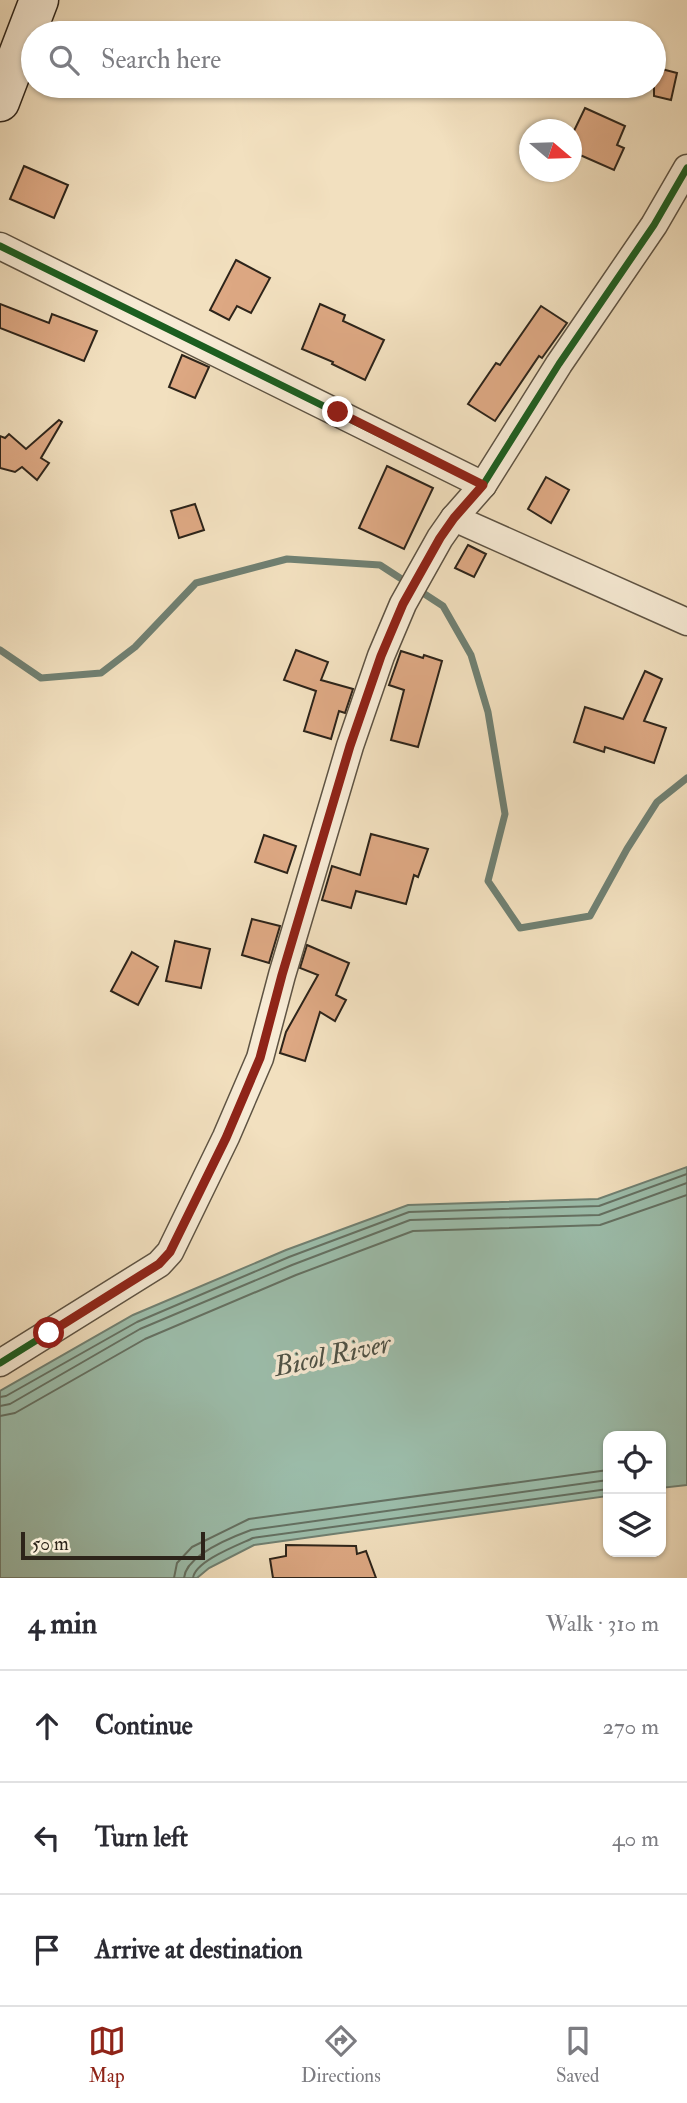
<!DOCTYPE html>
<meta charset="utf-8">
<style>
body{margin:0;font-family:"IM FELL Double Pica",serif;background:#f7f7f7;color:#2b2b33}
.controls{position:absolute;right:21px;bottom:21px;display:grid;overflow:hidden;border-radius:14px;box-shadow:0 2px 5px #0004}
.controls button{width:63px;height:63px;display:grid;place-items:center;padding:0;border:0;border-bottom:2px solid #e1e1e2;background:#fff;color:#2b2b33;font:35px sans-serif}
.compass{position:absolute;left:519px;top:119px;width:63px;height:63px;border-radius:50%;background:#fff;box-shadow:0 2px 5px #0004;rotate:109deg}
.scale{position:absolute;left:21px;bottom:18px;width:184px;box-sizing:border-box;padding-left:7px;border:4px solid #2d241a;border-top:0;font-size:19px;line-height:24px;white-space:nowrap;color:#2d241a;-webkit-text-stroke:5px #f7ebd5;paint-order:stroke}
.stop{position:absolute;width:21px;height:21px;margin:-16px;border:5px solid #8f2418;border-radius:50%;background:#fff}
.stop.end{background:#8f2418;border-color:#fff;box-shadow:0 2px 7px #0008}
.list{margin:0;padding:0;list-style:none}
h2{display:flex;justify-content:space-between;align-items:center;height:91px;margin:0;padding:0 28px;font-size:30px}
h2 small{font-size:23px;font-weight:400;color:#7c7c81}
.list li{display:grid;grid-template-columns:46px 1fr auto;gap:21px;align-items:center;box-sizing:border-box;height:112px;padding:0 28px;border-top:2px solid #e1e1e2}
.list b{display:block;font-size:26px;white-space:nowrap}
.list em{font-size:23px;font-style:normal;color:#7c7c81}
.icon{flex:none;width:38px;height:38px;fill:none;stroke:currentColor;stroke-width:2;stroke-linecap:round;stroke-linejoin:round}
.map{position:relative;flex:none;width:687px;height:1578px;overflow:hidden}
.search{position:absolute;background:#fff;box-shadow:0 2px 5px #0004;left:21px;right:21px;top:21px;height:77px;display:flex;align-items:center;gap:18px;box-sizing:border-box;padding:0 24px;border-radius:38px;color:#7c7c81;font-size:26px}
.sheet{height:427px;background:#fff}
nav{display:flex;justify-content:space-around;align-items:center;box-sizing:border-box;height:98px;border-top:2px solid #e1e1e2;background:#fff;font-size:19px;color:#7c7c81}
nav a{display:grid;justify-items:center;gap:4px}
nav .on{color:#8f2418}
.map>svg:first-child{display:block}
.water{fill:#9cbeac;stroke:#708072;stroke-width:2}
.lines{fill:none;stroke-linecap:round;stroke-linejoin:round}
.shore{stroke:#647163;stroke-width:2}
.stream{stroke:#708072;stroke-width:7}
.building{fill:#dda883;stroke:#2d241a;stroke-width:2}
.street-casing{stroke:#5e5343;stroke-width:29}
.secondary-casing{stroke:#2d241a;stroke-width:41}
.street{stroke:#f7ebd5;stroke-width:26}
.secondary{stroke:#f7ebd5;stroke-width:38}
.cycleway-casing{stroke:#f7ebd5;stroke-width:11}
.cycleway{stroke:#1b5e20;stroke-width:7}
.route{stroke:#8f2418;stroke-width:9}
.labels{text-anchor:middle;stroke-width:7;stroke-linejoin:round;paint-order:stroke}
.water-label{font-size:28px;font-style:italic;fill:#4e5246;stroke:#f7ebd5}
</style>
<div class="map">
<svg width="687" height="1578" viewBox="0 0 687 1578">
<rect width="100%" height="100%" fill="#f2e0bf"/>
<filter id="stains"><feTurbulence type="fractalNoise" baseFrequency=".00286" numOctaves="4"/><feColorMatrix values="0 0 0 0 .2 0 0 0 0 .09 0 0 0 0 .02 0 0 0 .5 -.17"/></filter>
<radialGradient id="worn" r=".72"><stop offset=".6" stop-color="#630" stop-opacity="0"/><stop offset="1" stop-color="#630" stop-opacity=".3"/></radialGradient>
<path class="water" d="M687,1167V1485L661,1488V1436H608V1496L254,1545L209,1568L197,1578H0V1391L133,1315L286,1250L408,1205L598,1199Z"/>
<g class="lines">
<g class="shore">
<path d="M0,1397L6,1396L137,1322L289,1257L409,1212L599,1206L687,1174"/>
<path d="M0,1406L10,1404L140,1329L292,1265L410,1220L599,1215L687,1183"/>
<path d="M0,1416L15,1413L145,1339L296,1275L413,1231L600,1225L687,1195"/>
<path d="M174,1578L177,1563L192,1547L249,1519L608,1470"/>
<path d="M184,1578C186,1555 232,1537 251,1530L608,1480"/>
<path d="M193,1578C195,1561 238,1545 253,1538L608,1489"/>
</g>
<path class="stream" d="M0,650L41,678L101,673L135,647L196,583L287,559L380,565L443,606L471,655L488,712L505,814L488,881L520,928L590,916L627,849L657,802L687,778"/>
</g>
<g class="building">
<path d="M654,67L677,73L671,100L654,96Z"/>
<path d="M585,108L625,126L617,145L624,148L614,170L571,151V137Z"/>
<path d="M24,166L68,185L54,218L10,199Z"/>
<path d="M236,260L270,278L251,313L237,306L229,320L210,310Z"/>
<path d="M0,304L49,323L52,314L97,331L84,361L0,328Z"/>
<path d="M320,304L345,315L343,321L384,340L365,380L332,364L333,362L302,349Z"/>
<path d="M541,306L567,323L542,358L539,356L495,421L468,404L496,363L500,365Z"/>
<path d="M182,355L209,367L195,398L169,387Z"/>
<path d="M59,420L62,422L41,458L49,463L37,480L22,467L15,472L0,468V436L5,438L9,434L26,449Z"/>
<path d="M387,466L433,488L404,549L359,528Z"/>
<path d="M546,477L569,490L551,523L528,509Z"/>
<path d="M195,504L204,530L179,538L171,511Z"/>
<path d="M468,545L486,554L474,577L455,568Z"/>
<path d="M296,650L328,662L321,680L353,689L345,713L339,711L331,739L304,731L316,691L284,680Z"/>
<path d="M401,651L423,658L424,655L442,661L418,747L391,740L404,690L389,685Z"/>
<path d="M645,671L662,679L644,721L666,728L654,763L605,747L604,752L574,742L585,707L623,719Z"/>
<path d="M371,834L428,849L418,877L414,875L406,904L356,891L351,908L322,900L332,866L360,875Z"/>
<path d="M264,835L296,846L287,873L255,862Z"/>
<path d="M252,919L280,926L269,963L242,955Z"/>
<path d="M175,941L210,949L201,988L166,981Z"/>
<path d="M307,945L349,963L336,995L346,1000L335,1021L320,1012L305,1061L280,1053L286,1032L318,975L300,968Z"/>
<path d="M132,952L158,967L138,1005L111,991Z"/>
<path d="M286,1545L356,1546L357,1554L366,1551L376,1578H273L270,1559L286,1556Z"/>
</g>
<g class="lines">
<g class="street-casing">
<g id="street">
<path d="M0,246L483,485"/>
<path d="M454,518L687,622"/>
<path d="M0,1363L159,1264L170,1252L226,1137L260,1058L282,975L350,746L381,656L403,604L440,538L454,518L483,485L559,364L654,225L687,168"/>
</g>
</g>
<g class="secondary-casing">
<path id="secondary" d="M0,102L39,0"/>
</g>
<use href="#street" class="street"/>
<use href="#secondary" class="secondary"/>
<g class="cycleway-casing">
<g id="cycleway">
<path d="M0,246L483,485"/>
<path d="M0,1363L159,1264L170,1252L226,1137L260,1058L282,975L350,746L381,656L403,604L440,538L454,518L483,485L559,364L654,225L687,168"/>
</g>
</g>
<use href="#cycleway" class="cycleway"/>
</g>
<g class="lines">
<path class="route" d="M49,1333L159,1264L170,1252L226,1138L260,1058L282,975L350,746L381,656L403,604L440,538L454,518L483,485L338,412"/>
</g>
<g class="labels">
<g class="water-label">
<text transform="translate(332 1354) rotate(-12)" y="10">Bicol River</text>
</g>
</g>
<rect width="100%" height="100%" filter="url(#stains)"/>
<rect width="100%" height="100%" fill="url(#worn)"/>
</svg>
<div class="controls">
<button><svg class="icon" aria-label="locate" viewBox="0 0 24 24"><circle cx="12" cy="12" r="6"/><path d="M12 2v4M12 18v4M2 12h4M18 12h4"/></svg></button>
<button><svg class="icon" aria-label="layers" viewBox="0 0 24 24"><path d="M12 4l9 5-9 5-9-5zM3 14l9 5 9-5"/></svg></button>
</div>
<svg class="compass" viewBox="-18 -18 36 36"><path d="M0-13l5 13h-10z" fill="#e53935"/><path d="M0 13l5-13h-10z" fill="#7c7c81"/></svg>
<div class="scale">50 m</div>
<div class="stop" style="left:49px;top:1333px"></div>
<div class="stop end" style="left:338px;top:412px"></div>
<div class="search"><svg class="icon" aria-label="search" viewBox="0 0 24 24"><circle cx="10" cy="10" r="6"/><path d="M15 15l6 6"/></svg>Search here</div>
</div>
<section class="sheet">
<h2>4 min<small>Walk · 310 m</small></h2>
<ul class="list">
<li><svg class="icon" aria-label="ahead" viewBox="0 0 24 24"><path d="M12 20V5M6 11l6-6 6 6"/></svg><div><b>Continue</b></div><em>270 m</em></li>
<li><svg class="icon" aria-label="left" viewBox="0 0 24 24"><path d="M17 20v-9H6M10 6l-5 5 5 5"/></svg><div><b>Turn left</b></div><em>40 m</em></li>
<li><svg class="icon" aria-label="arrive" viewBox="0 0 24 24"><path d="M6 21V4h12l-3 4 3 4H6"/></svg><div><b>Arrive at destination</b></div></li>
</ul>
</section>
<nav>
<a class="on"><svg class="icon" aria-label="map" viewBox="0 0 24 24"><path d="M3 6l6-2 6 2 6-2v14l-6 2-6-2-6 2zM9 4v14M15 6v14"/></svg>Map</a>
<a><svg class="icon" aria-label="directions" viewBox="0 0 24 24"><path d="M12 3l9 9-9 9-9-9zM9 14v-3h6M13 9l2 2-2 2"/></svg>Directions</a>
<a><svg class="icon" aria-label="saved" viewBox="0 0 24 24"><path d="M7 4h10v16l-5-4-5 4z"/></svg>Saved</a>
</nav>
